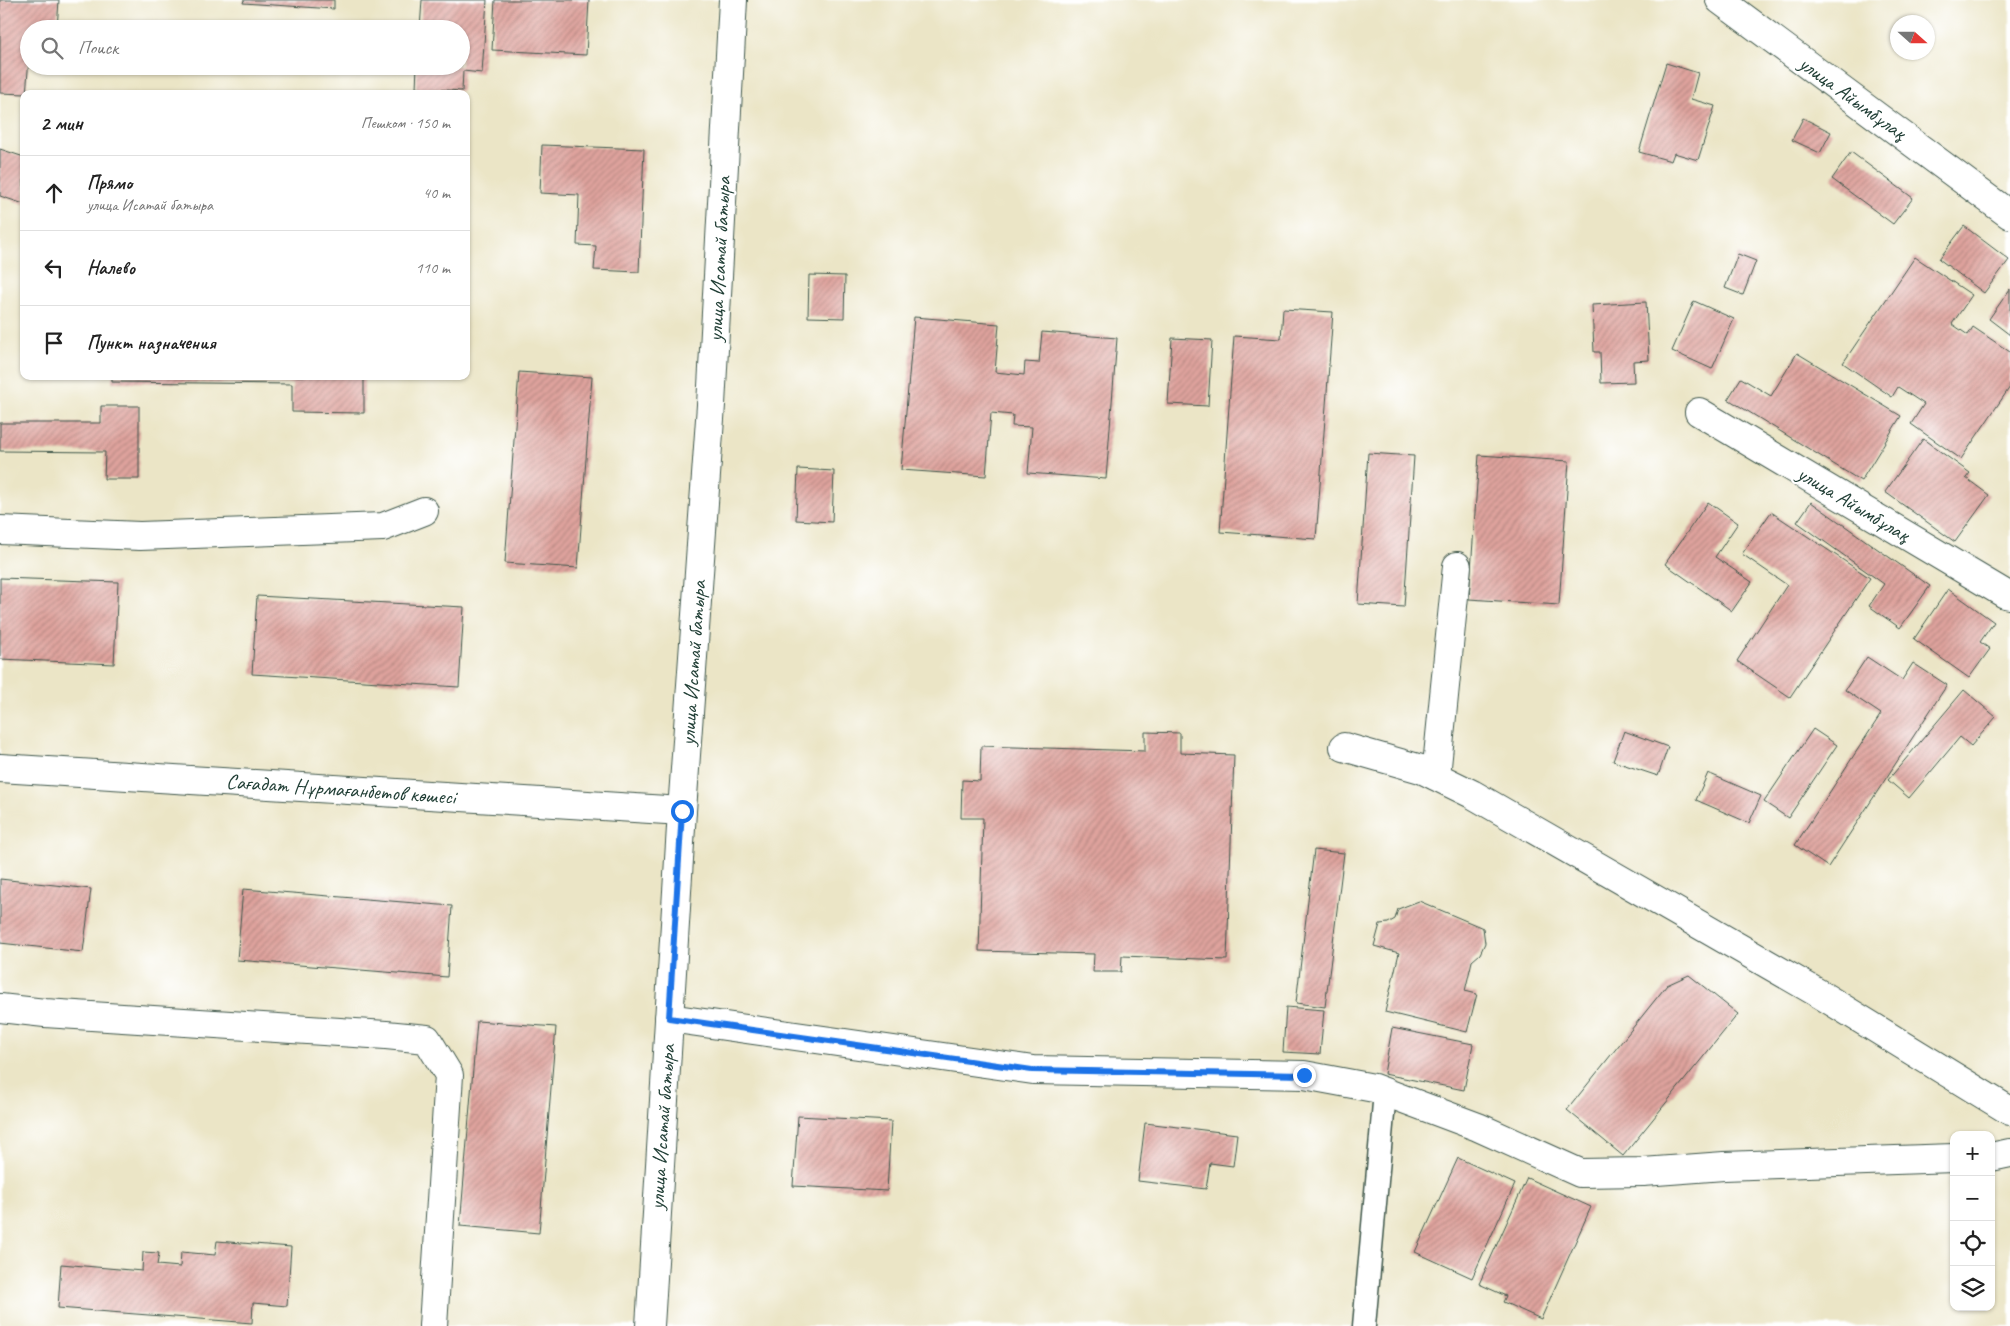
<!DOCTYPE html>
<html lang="ru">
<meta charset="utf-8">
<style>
body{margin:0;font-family:Caveat,sans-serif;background:#f2f2f2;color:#222}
.controls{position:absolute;right:15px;bottom:15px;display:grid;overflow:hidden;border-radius:10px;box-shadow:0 1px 4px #0004}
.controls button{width:45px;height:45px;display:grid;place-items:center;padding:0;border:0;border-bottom:1px solid #e0e0e0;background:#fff;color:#222;font:25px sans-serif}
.compass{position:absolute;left:1890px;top:15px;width:45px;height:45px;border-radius:50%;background:#fff;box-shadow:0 1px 4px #0004;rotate:111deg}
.stop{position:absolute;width:15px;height:15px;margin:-11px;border:4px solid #1a73e8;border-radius:50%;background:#fff}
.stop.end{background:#1a73e8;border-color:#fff;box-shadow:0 1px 5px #0008}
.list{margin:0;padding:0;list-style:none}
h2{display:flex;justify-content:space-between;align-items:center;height:65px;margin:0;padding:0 20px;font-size:21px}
h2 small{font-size:16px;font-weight:400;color:#767676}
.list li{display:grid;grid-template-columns:32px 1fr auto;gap:15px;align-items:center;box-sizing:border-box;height:75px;padding:0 20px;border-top:1px solid #e0e0e0}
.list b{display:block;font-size:19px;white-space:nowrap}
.list p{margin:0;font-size:16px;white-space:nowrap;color:#767676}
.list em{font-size:16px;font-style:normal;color:#767676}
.icon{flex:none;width:28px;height:28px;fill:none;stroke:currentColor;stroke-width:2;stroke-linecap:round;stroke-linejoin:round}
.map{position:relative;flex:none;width:2010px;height:1326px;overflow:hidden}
.search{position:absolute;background:#fff;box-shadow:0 1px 4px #0004;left:20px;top:20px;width:450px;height:55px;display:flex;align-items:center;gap:12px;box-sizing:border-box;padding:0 18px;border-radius:28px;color:#767676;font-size:19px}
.panel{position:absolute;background:#fff;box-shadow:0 1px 4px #0004;left:20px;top:90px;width:450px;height:290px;border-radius:10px}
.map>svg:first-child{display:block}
.building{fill:url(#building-hatch)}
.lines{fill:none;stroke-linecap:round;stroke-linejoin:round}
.service-casing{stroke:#3e564a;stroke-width:25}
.minor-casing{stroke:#3e564a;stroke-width:30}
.service{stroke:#fff;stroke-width:22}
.minor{stroke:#fff;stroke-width:28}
.route{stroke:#1a73e8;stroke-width:6}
.labels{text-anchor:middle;stroke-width:4.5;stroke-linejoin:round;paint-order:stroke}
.street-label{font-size:21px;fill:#1f3d34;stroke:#fff}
</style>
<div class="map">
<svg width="2010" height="1326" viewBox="0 0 2010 1326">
<defs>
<pattern id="building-hatch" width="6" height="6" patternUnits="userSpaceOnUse" patternTransform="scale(1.25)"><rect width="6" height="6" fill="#dfa39d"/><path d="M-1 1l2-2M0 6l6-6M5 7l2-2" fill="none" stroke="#b48681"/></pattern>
</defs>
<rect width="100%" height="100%" fill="#fff"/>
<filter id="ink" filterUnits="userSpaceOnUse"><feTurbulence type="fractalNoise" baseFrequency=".02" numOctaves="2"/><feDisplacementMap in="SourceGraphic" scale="10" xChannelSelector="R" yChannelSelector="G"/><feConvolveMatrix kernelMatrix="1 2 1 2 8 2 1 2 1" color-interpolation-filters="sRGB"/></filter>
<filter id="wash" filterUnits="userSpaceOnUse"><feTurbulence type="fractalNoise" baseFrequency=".0096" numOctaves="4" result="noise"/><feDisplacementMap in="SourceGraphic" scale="20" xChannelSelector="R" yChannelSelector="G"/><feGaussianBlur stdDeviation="1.12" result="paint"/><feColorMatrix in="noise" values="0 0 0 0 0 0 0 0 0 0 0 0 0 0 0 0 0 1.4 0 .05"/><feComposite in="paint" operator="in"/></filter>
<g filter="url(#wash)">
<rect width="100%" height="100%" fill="#ebe5c6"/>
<g id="blocks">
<g class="building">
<path d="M0,0H59L57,29H29V59L26,94L0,93Z"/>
<path d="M244,0H334V9L243,3Z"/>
<path d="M422,0H487L482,73L463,71L462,91L416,88L417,66H461V29H420Z"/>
<path d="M495,0H589L586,55L492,50Z"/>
<path d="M1666,63L1698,73L1691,99L1715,106L1698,160L1674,153L1671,161L1639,152Z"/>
<path d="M1803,118L1831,132L1820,153L1792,140Z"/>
<path d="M542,145L644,149L639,272L594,270L596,246L577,245L579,195L540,193Z"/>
<path d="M0,149L24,157V204L0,196Z"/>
<path d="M1851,152L1913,198L1893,224L1832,179Z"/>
<path d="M1964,226L2009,260L1984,293L1939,259Z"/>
<path d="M1738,254L1756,261L1743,295L1725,288Z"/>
<path d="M1915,257L1972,295L1952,324L1968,335L1973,327L2010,352V387L1961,459L1911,424L1924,404L1898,387L1892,397L1843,363Z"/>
<path d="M809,275L845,276L844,318L808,317Z"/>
<path d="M2010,289V335L1989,319Z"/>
<path d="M1694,301L1734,319L1712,369L1672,351Z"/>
<path d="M1646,302L1649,360L1633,361L1634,382L1601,383L1600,352H1594L1592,305Z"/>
<path d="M1283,309L1333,312L1316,539L1220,532L1234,336L1281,339Z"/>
<path d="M914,317L999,324L995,372L1024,375L1025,362L1039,363L1042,332L1117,338L1106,479L1028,473L1032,427L1012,426L1013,415L991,413L986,476L901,470Z"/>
<path d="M1172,338L1212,340L1208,406L1168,404Z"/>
<path d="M1797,353L1901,416L1861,481L1728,399L1741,378L1771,396Z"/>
<path d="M519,372L592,377L578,568L505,563Z"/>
<path d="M112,376H364V413L292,412V384L112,382Z"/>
<path d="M101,406H139V479H104L105,452L0,451V423H101Z"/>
<path d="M1923,439L1970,473L1966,478L1989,495L1955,542L1885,492Z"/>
<path d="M1368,453L1414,456L1404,607L1358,604Z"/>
<path d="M1479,455L1569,461L1559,605L1469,599Z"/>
<path d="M798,469L834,471L832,522L796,520Z"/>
<path d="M1708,502L1738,523L1715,557L1752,582L1732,611L1665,564Z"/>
<path d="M1811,502L1930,586L1900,628L1869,606L1884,584L1797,522Z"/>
<path d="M1771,512L1870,578L1790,697L1737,661L1787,585L1742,554Z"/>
<path d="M0,578L118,582L114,664L0,659Z"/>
<path d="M1948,589L1994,622L1980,642L1990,649L1969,678L1914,639Z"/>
<path d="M257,596L464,607L459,687L252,674Z"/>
<path d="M1867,657L1902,680L1913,663L1947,685L1828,867L1795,845L1881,714L1845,690Z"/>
<path d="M1964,690L1996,717L1971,746L1960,737L1909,798L1888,780Z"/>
<path d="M1813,729L1837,745L1788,818L1764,802Z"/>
<path d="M1624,731L1668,747L1658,776L1613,761Z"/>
<path d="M1145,732L1180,733V753L1234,755L1227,960L1122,956L1121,972H1093L1094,954L979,951L983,818H961L962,780L980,781L981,746L1145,751Z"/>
<path d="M1708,773L1761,796L1749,823L1696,800Z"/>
<path d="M1314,850L1344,853L1325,1007L1296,1003Z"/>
<path d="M0,879L91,889L83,952L0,943Z"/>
<path d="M243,889L452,906L447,977L237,960Z"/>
<path d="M1419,901L1483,928L1485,943L1480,954L1472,961L1465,991L1477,994L1467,1032L1385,1012L1399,953L1374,946L1380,924L1388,923L1395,919L1398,909Z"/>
<path d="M1689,975L1738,1014L1623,1156L1567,1110L1667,985Z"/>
<path d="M1286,1007L1324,1010L1320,1054L1283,1052Z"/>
<path d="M477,1021L556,1027L539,1233L460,1226Z"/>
<path d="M1392,1028L1473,1044L1464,1090L1384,1074Z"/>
<path d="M798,1116L891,1121L887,1191L793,1186Z"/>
<path d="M1145,1123L1237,1134L1233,1166L1210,1163L1206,1189L1138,1181Z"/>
<path d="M1458,1158L1515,1184L1472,1278L1415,1252Z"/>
<path d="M1527,1178L1591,1207L1541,1319L1503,1302L1506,1296L1479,1284Z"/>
<path d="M217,1241L291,1247L287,1306L253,1303L252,1323L58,1308L61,1264L142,1271L143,1252L159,1253L157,1265L180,1267L181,1252L215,1255Z"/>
</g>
</g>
</g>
<g filter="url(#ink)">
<use href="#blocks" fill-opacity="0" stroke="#3e564a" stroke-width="1"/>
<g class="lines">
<g class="service-casing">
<path id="service" d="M1364,1326L1385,1092"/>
</g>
<g class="minor-casing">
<g id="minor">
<path d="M1720,0L2010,215"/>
<path d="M1699,412L2005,594L2010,595"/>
<path d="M0,530L140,536L383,527L424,511"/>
<path d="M1344,747L1421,769L1472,794L1818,993L2010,1111"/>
<path d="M0,768L682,811"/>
<path d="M1436,776L1457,566"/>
<path d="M0,1008L45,1013L386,1035L427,1039L449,1075L433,1326"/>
<path d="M669,1018L1033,1070L1304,1075L1374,1088L1478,1127L1580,1173L1643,1172L1724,1166L1954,1158"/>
<path d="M1991,1157L2010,1153"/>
<path d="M650,1326L682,811L711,405L733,0"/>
</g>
</g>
<use href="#service" class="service"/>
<use href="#minor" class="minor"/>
</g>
</g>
<g class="lines" filter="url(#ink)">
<path class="route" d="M682,811L669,1018L1032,1070L1304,1075"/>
</g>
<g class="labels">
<g class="street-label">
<text transform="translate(1853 98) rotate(36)" y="7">улица Айымбұлақ</text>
<text transform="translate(719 259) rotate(-87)" y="7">улица Исатай батыра</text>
<text transform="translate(1854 504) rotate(31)" y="7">улица Айымбұлақ</text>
<text transform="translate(693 663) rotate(-86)" y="7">улица Исатай батыра</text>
<text transform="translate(341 789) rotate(4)" y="7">Сағадат Нұрмағанбетов көшесі</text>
<text transform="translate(662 1127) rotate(-86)" y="7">улица Исатай батыра</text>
</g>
</g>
</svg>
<div class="controls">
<button>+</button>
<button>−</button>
<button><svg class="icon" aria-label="locate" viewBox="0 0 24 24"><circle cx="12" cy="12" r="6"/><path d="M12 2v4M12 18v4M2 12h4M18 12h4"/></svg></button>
<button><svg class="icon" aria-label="layers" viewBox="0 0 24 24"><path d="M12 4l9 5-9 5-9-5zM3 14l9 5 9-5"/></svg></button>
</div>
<svg class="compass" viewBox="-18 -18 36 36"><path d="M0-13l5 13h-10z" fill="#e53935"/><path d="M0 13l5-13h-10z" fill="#767676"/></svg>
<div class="stop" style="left:682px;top:811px"></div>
<div class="stop end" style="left:1304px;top:1075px"></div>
<div class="search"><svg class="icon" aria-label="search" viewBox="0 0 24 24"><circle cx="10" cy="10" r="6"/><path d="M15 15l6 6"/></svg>Поиск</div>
<section class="panel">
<h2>2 мин<small>Пешком · 150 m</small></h2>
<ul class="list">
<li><svg class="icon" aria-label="ahead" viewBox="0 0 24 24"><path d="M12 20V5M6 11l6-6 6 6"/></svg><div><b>Прямо</b><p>улица Исатай батыра</p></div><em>40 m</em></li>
<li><svg class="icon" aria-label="left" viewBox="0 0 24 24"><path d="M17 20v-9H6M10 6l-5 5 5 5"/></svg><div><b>Налево</b></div><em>110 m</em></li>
<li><svg class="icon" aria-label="arrive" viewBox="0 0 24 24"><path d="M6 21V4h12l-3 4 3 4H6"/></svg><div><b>Пункт назначения</b></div></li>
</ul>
</section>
</div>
